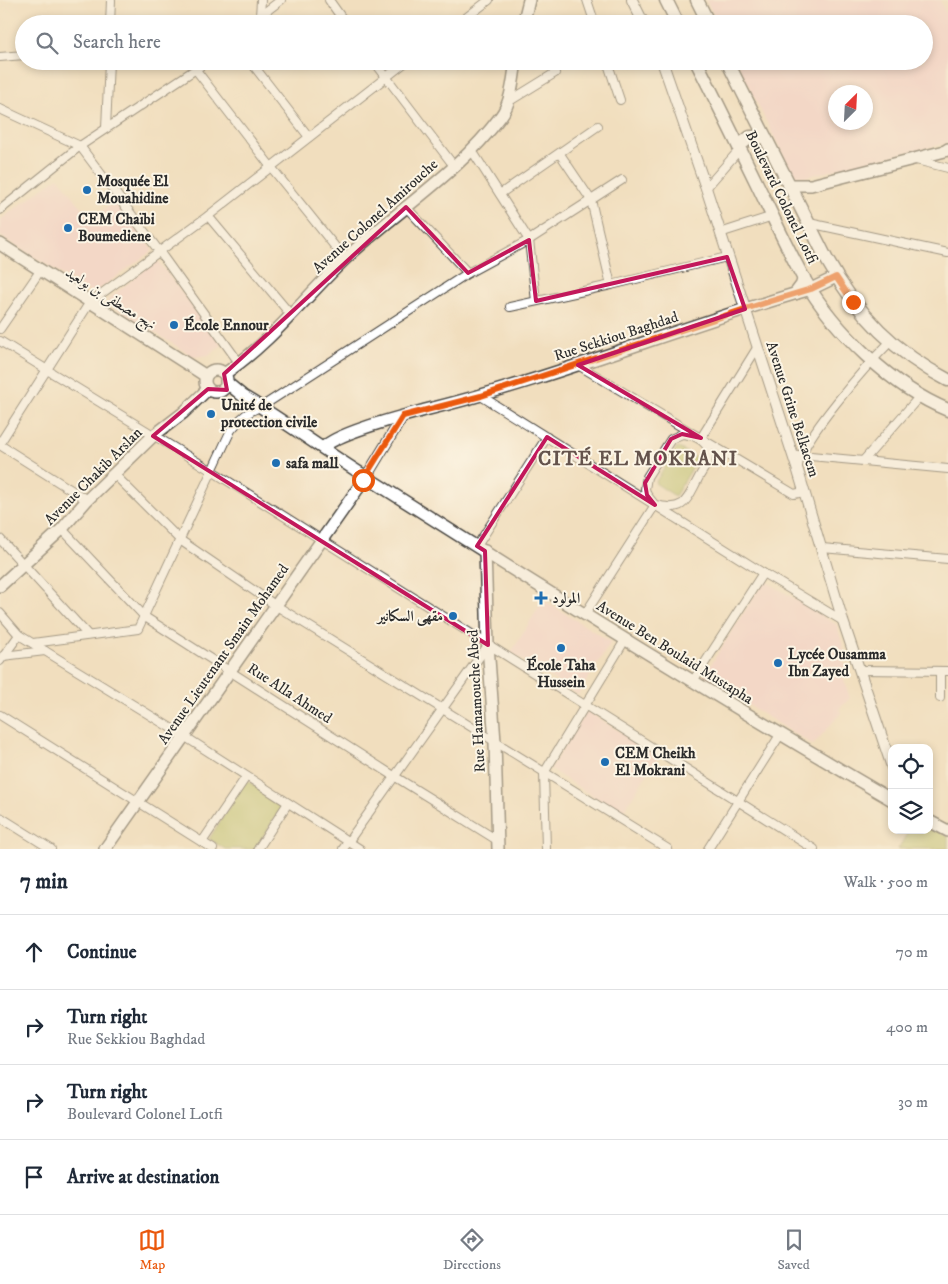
<!DOCTYPE html>
<meta charset="utf-8">
<style>
body{margin:0;font-family:"IM FELL DW Pica",Amiri,serif;background:#f6f6f7;color:#1f2937}
.controls{position:absolute;right:15px;bottom:15px;display:grid;overflow:hidden;border-radius:10px;box-shadow:0 2px 8px #0003}
.controls button{width:45px;height:45px;display:grid;place-items:center;padding:0;border:0;border-bottom:1px solid #e0e1e3;background:#fff;color:#1f2937;font:25px sans-serif}
.compass{position:absolute;left:828px;top:85px;width:45px;height:45px;border-radius:50%;background:#fff;box-shadow:0 2px 8px #0003;rotate:24deg}
.stop{position:absolute;width:15px;height:15px;margin:-11px;border:4px solid #ea580c;border-radius:50%;background:#fff}
.stop.end{background:#ea580c;border-color:#fff;box-shadow:0 1px 5px #0008}
.list{margin:0;padding:0;list-style:none}
h2{display:flex;justify-content:space-between;align-items:center;height:65px;margin:0;padding:0 20px;font-size:21px}
h2 small{font-size:16px;font-weight:400;color:#747a83}
.list li{display:grid;grid-template-columns:32px 1fr auto;gap:15px;align-items:center;box-sizing:border-box;height:75px;padding:0 20px;border-top:1px solid #e0e1e3}
.list b{display:block;font-size:19px;white-space:nowrap}
.list p{margin:0;font-size:16px;white-space:nowrap;color:#747a83}
.list em{font-size:16px;font-style:normal;color:#747a83}
.icon{flex:none;width:28px;height:28px;fill:none;stroke:currentColor;stroke-width:2;stroke-linecap:round;stroke-linejoin:round}
.map{position:relative;flex:none;width:948px;height:849px;overflow:hidden}
.search{position:absolute;background:#fff;box-shadow:0 2px 8px #0003;left:15px;right:15px;top:15px;height:55px;display:flex;align-items:center;gap:12px;box-sizing:border-box;padding:0 18px;border-radius:28px;color:#747a83;font-size:19px}
.sheet{height:365px;background:#fff}
nav{display:flex;justify-content:space-around;align-items:center;box-sizing:border-box;height:70px;border-top:1px solid #e0e1e3;background:#fff;font-size:14px;color:#747a83}
nav a{display:grid;justify-items:center;gap:2px}
nav .on{color:#ea580c}
.map>svg:first-child{display:block}
.built{fill:#f7cfd1;fill-rule:evenodd}
.green{fill:#b0bc5e;stroke:#6e7444}
.lines{fill:none;stroke-linecap:round;stroke-linejoin:round}
.minor-casing{stroke:#494641;stroke-width:10}
.tertiary-casing{stroke:#494641;stroke-width:12}
.secondary-casing{stroke:#494641;stroke-width:14}
.primary-casing{stroke:#494641;stroke-width:15}
.minor{stroke:#fff;stroke-width:8}
.tertiary{stroke:#fff;stroke-width:10}
.secondary{stroke:#fff;stroke-width:11}
.primary{stroke:#fff;stroke-width:12}
.route{stroke:#ea580c;stroke-width:6}
.marked{fill:none;stroke:#c2185b;stroke-width:4;stroke-linejoin:round}
.poi-dot{fill:#1f6fb2;stroke:#fcf5e5;stroke-width:2}
.labels{text-anchor:middle;stroke-width:4;stroke-linejoin:round;paint-order:stroke}
.poi-label{font-size:15px;font-weight:bold;fill:#2b2b2b;stroke:#fcf5e5;text-anchor:start}
.street-label{font-size:15px;fill:#2b2b2b;stroke:#fcf5e5}
.district-label{font-size:20px;font-weight:bold;letter-spacing:1px;fill:#64534c;stroke:#fcf5e5}
</style>
<div class="map">
<svg width="948" height="849" viewBox="0 0 948 849">
<rect width="100%" height="100%" fill="#fcf5e5"/>
<filter id="ink" filterUnits="userSpaceOnUse"><feTurbulence type="fractalNoise" baseFrequency=".02" numOctaves="2"/><feDisplacementMap in="SourceGraphic" scale="10" xChannelSelector="R" yChannelSelector="G"/><feConvolveMatrix kernelMatrix="1 2 1 2 8 2 1 2 1" color-interpolation-filters="sRGB"/></filter>
<filter id="wash" filterUnits="userSpaceOnUse"><feTurbulence type="fractalNoise" baseFrequency=".0096" numOctaves="4" result="noise"/><feDisplacementMap in="SourceGraphic" scale="20" xChannelSelector="R" yChannelSelector="G"/><feGaussianBlur stdDeviation="1.12" result="paint"/><feColorMatrix in="noise" values="0 0 0 0 0 0 0 0 0 0 0 0 0 0 0 0 0 1.4 0 .05"/><feComposite in="paint" operator="in"/></filter>
<g filter="url(#wash)">
<rect width="100%" height="100%" fill="#f1debe"/>
<g class="built">
<path d="M706,0H940L948,18V143L805,177L793,175L736,61H924V24H718ZM866,92V122H836V92Z"/>
<path d="M58,177L91,219L115,202L153,250L93,294L0,236V220Z"/>
<path d="M157,260L222,345L209,355L194,357L110,305L107,300Z"/>
<path d="M764,580L837,625L845,653L841,660L847,666L842,674L850,698L839,709L841,713L813,745L703,677Z"/>
<path d="M543,600L611,642L578,695L511,653Z"/>
<path d="M587,711L659,756L621,814L550,769Z"/>
</g>
<g class="green">
<path d="M677,447L698,459L675,496L655,483Z"/>
<path d="M246,780L284,804L255,849H225L209,839Z"/>
<path d="M929,827L948,836V849H898L909,830H929Z"/>
</g>
</g>
<g filter="url(#ink)">
<g class="lines">
<g class="minor-casing">
<g id="minor">
<path d="M329,0L346,24"/>
<path d="M587,0L595,24"/>
<path d="M260,16L281,0"/>
<path d="M110,24L111,0"/>
<path d="M252,24L260,16L261,0"/>
<path d="M458,24L489,0"/>
<path d="M0,57L24,55"/>
<path d="M250,61L309,137"/>
<path d="M374,61L454,166"/>
<path d="M607,61L620,100"/>
<path d="M196,70L271,167L345,259"/>
<path d="M508,102L555,73"/>
<path d="M0,109L80,146L159,251L240,364"/>
<path d="M106,128L109,61"/>
<path d="M471,149L529,240L536,301"/>
<path d="M560,154L591,200L611,285"/>
<path d="M916,160L948,168"/>
<path d="M706,188L740,149"/>
<path d="M500,194L598,126"/>
<path d="M406,207L468,273"/>
<path d="M0,210L80,146L208,61"/>
<path d="M208,216L291,315"/>
<path d="M809,223L948,253"/>
<path d="M720,233L773,216"/>
<path d="M510,307L611,285L727,257"/>
<path d="M0,329L40,271"/>
<path d="M0,341L212,471L814,849"/>
<path d="M578,365L794,494L804,492"/>
<path d="M481,396L763,573L843,621"/>
<path d="M682,434C696,435 713,443 708,460C706,467 700,474 697,481C693,488 689,499 682,504C674,509 664,507 655,505L647,495L645,489L647,477L671,439Z"/>
<path d="M701,438L757,348"/>
<path d="M0,443L90,302L208,216L407,61"/>
<path d="M0,445L87,500"/>
<path d="M800,455L948,469"/>
<path d="M863,461L920,396"/>
<path d="M798,467C799,441 869,363 890,342"/>
<path d="M114,474L180,540L275,605L668,849"/>
<path d="M62,529L145,617L394,776L497,840"/>
<path d="M0,539L88,635"/>
<path d="M477,546L547,437"/>
<path d="M822,548L948,559"/>
<path d="M0,613L19,635L184,736L360,849"/>
<path d="M585,614L655,505"/>
<path d="M33,643L138,629L231,430C238,421 249,410 261,407L468,273L529,240L622,180"/>
<path d="M3,656L45,651"/>
<path d="M0,661L19,635"/>
<path d="M861,670L948,671"/>
<path d="M940,671V698"/>
<path d="M693,681L763,573"/>
<path d="M0,715L213,849"/>
<path d="M0,817L51,849"/>
<path d="M202,842L246,777"/>
<path d="M258,849L288,803"/>
<path d="M343,849L488,645"/>
<path d="M546,849L544,773L625,640"/>
<path d="M708,849L780,735"/>
</g>
</g>
<g class="tertiary-casing">
<g id="tertiary">
<path d="M632,0L644,24"/>
<path d="M662,61L706,188L798,471L843,621L892,767"/>
<path d="M366,477L403,416"/>
</g>
</g>
<g class="secondary-casing">
<g id="secondary">
<path d="M523,24L529,0"/>
<path d="M789,185H811L945,151L948,149"/>
<path d="M0,244L206,376"/>
<circle cx="216" cy="381" r="11"/>
<path d="M224,374C270,344 305,297 345,259C396,211 459,173 501,116C512,101 513,79 516,61"/>
<path d="M226,382L243,396C286,422 326,452 368,478C541,588 715,697 892,800"/>
<path d="M323,448C336,433 403,416 425,410C556,378 681,326 811,289L836,277"/>
<path d="M485,551L488,645L495,742L498,849"/>
<path d="M0,586L62,529L87,500L153,436L183,413L208,389"/>
<path d="M929,821L948,831"/>
<path d="M105,849L366,477"/>
</g>
</g>
<g class="primary-casing">
<g id="primary">
<path d="M666,0L678,24"/>
<path d="M697,0L709,24"/>
<path d="M696,61C717,102 737,143 757,184C772,215 787,248 804,279C834,331 892,387 948,410"/>
<path d="M727,61L827,260C855,311 895,353 948,380"/>
<path d="M739,146L750,137H765"/>
<path d="M796,293L802,285L804,278"/>
</g>
</g>
<use href="#minor" class="minor"/>
<use href="#tertiary" class="tertiary"/>
<use href="#secondary" class="secondary"/>
<use href="#primary" class="primary"/>
</g>
</g>
<g class="lines" filter="url(#ink)">
<path class="route" d="M363,480L403,416L481,396L745,309L811,289L836,277L853,302"/>
</g>
<path d="M0 0H948V849H0ZM406,207L468,273L529,240L536,301L727,257L745,309L578,365L701,438L682,434L671,439L645,483L647,495L655,505L547,437L477,546L485,551L488,645L153,436L208,389L227,390L224,374Z" fill="#f1debe" fill-opacity=".55" fill-rule="evenodd"/>
<path class="marked" d="M406,207L468,273L529,240L536,301L727,257L745,309L578,365L701,438L682,434L671,439L645,483L647,495L655,505L547,437L477,546L485,551L488,645L153,436L208,389L227,390L224,374Z"/>
<g class="poi-dot">
<circle cx="87" cy="190" r="5"/>
<circle cx="68" cy="228" r="5"/>
<circle cx="174" cy="325" r="5"/>
<circle cx="211" cy="414" r="5"/>
<circle cx="276" cy="463" r="5"/>
<path d="M538.5 590.5h5v5h5v5h-5v5h-5v-5h-5v-5h5z"/>
<circle cx="453" cy="616" r="5"/>
<circle cx="561" cy="648" r="5"/>
<circle cx="778" cy="663" r="5"/>
<circle cx="605" cy="762" r="5"/>
</g>
<g class="labels">
<g class="poi-label">
<text x="97" y="186">Mosquée El<tspan x="97" dy="17">Mouahidine</tspan></text>
<text x="78" y="224">CEM Chaïbi<tspan x="78" dy="17">Boumediene</tspan></text>
<text x="184" y="330">École Ennour</text>
<text x="221" y="410">Unité de<tspan x="221" dy="17">protection civile</tspan></text>
<text x="286" y="468">safa mall</text>
<text x="552" y="603">المولود</text>
<text x="443" y="621" text-anchor="end">مقهى السكانير</text>
<text x="788" y="659">Lycée Ousamma<tspan x="788" dy="17">Ibn Zayed</tspan></text>
<text x="561" y="670" text-anchor="middle">École Taha<tspan x="561" dy="17">Hussein</tspan></text>
<text x="615" y="758">CEM Cheikh<tspan x="615" dy="17">El Mokrani</tspan></text>
</g>
<g class="street-label">
<text transform="translate(782 197) rotate(64)" y="5">Boulevard Colonel Lotfi</text>
<text transform="translate(375 216) rotate(-42)" y="5">Avenue Colonel Amirouche</text>
<text transform="translate(111 298) rotate(32)" y="5">نهج مصطفى بن بولعيد</text>
<text transform="translate(616 336) rotate(-18)" y="5">Rue Sekkiou Baghdad</text>
<text transform="translate(793 409) rotate(72)" y="5">Avenue Grine Belkacem</text>
<text transform="translate(93 476) rotate(-45)" y="5">Avenue Chakib Arslan</text>
<text transform="translate(675 652) rotate(32)" y="5">Avenue Ben Boulaid Mustapha</text>
<text transform="translate(223 654) rotate(-55)" y="5">Avenue Lieutenant Smain Mohamed</text>
<text transform="translate(290 693) rotate(33)" y="5">Rue Alla Ahmed</text>
<text transform="translate(476 701) rotate(-93)" y="5">Rue Hamamouche Abed</text>
</g>
<g class="district-label">
<text x="638" y="465">CITÉ EL MOKRANI</text>
</g>
</g>
</svg>
<div class="controls">
<button><svg class="icon" aria-label="locate" viewBox="0 0 24 24"><circle cx="12" cy="12" r="6"/><path d="M12 2v4M12 18v4M2 12h4M18 12h4"/></svg></button>
<button><svg class="icon" aria-label="layers" viewBox="0 0 24 24"><path d="M12 4l9 5-9 5-9-5zM3 14l9 5 9-5"/></svg></button>
</div>
<svg class="compass" viewBox="-18 -18 36 36"><path d="M0-13l5 13h-10z" fill="#e53935"/><path d="M0 13l5-13h-10z" fill="#747a83"/></svg>
<div class="stop" style="left:363px;top:480px"></div>
<div class="stop end" style="left:853px;top:302px"></div>
<div class="search"><svg class="icon" aria-label="search" viewBox="0 0 24 24"><circle cx="10" cy="10" r="6"/><path d="M15 15l6 6"/></svg>Search here</div>
</div>
<section class="sheet">
<h2>7 min<small>Walk · 500 m</small></h2>
<ul class="list">
<li><svg class="icon" aria-label="ahead" viewBox="0 0 24 24"><path d="M12 20V5M6 11l6-6 6 6"/></svg><div><b>Continue</b></div><em>70 m</em></li>
<li><svg class="icon" aria-label="right" viewBox="0 0 24 24"><path d="M7 20v-9h11M14 6l5 5-5 5"/></svg><div><b>Turn right</b><p>Rue Sekkiou Baghdad</p></div><em>400 m</em></li>
<li><svg class="icon" aria-label="right" viewBox="0 0 24 24"><path d="M7 20v-9h11M14 6l5 5-5 5"/></svg><div><b>Turn right</b><p>Boulevard Colonel Lotfi</p></div><em>30 m</em></li>
<li><svg class="icon" aria-label="arrive" viewBox="0 0 24 24"><path d="M6 21V4h12l-3 4 3 4H6"/></svg><div><b>Arrive at destination</b></div></li>
</ul>
</section>
<nav>
<a class="on"><svg class="icon" aria-label="map" viewBox="0 0 24 24"><path d="M3 6l6-2 6 2 6-2v14l-6 2-6-2-6 2zM9 4v14M15 6v14"/></svg>Map</a>
<a><svg class="icon" aria-label="directions" viewBox="0 0 24 24"><path d="M12 3l9 9-9 9-9-9zM9 14v-3h6M13 9l2 2-2 2"/></svg>Directions</a>
<a><svg class="icon" aria-label="saved" viewBox="0 0 24 24"><path d="M7 4h10v16l-5-4-5 4z"/></svg>Saved</a>
</nav>
